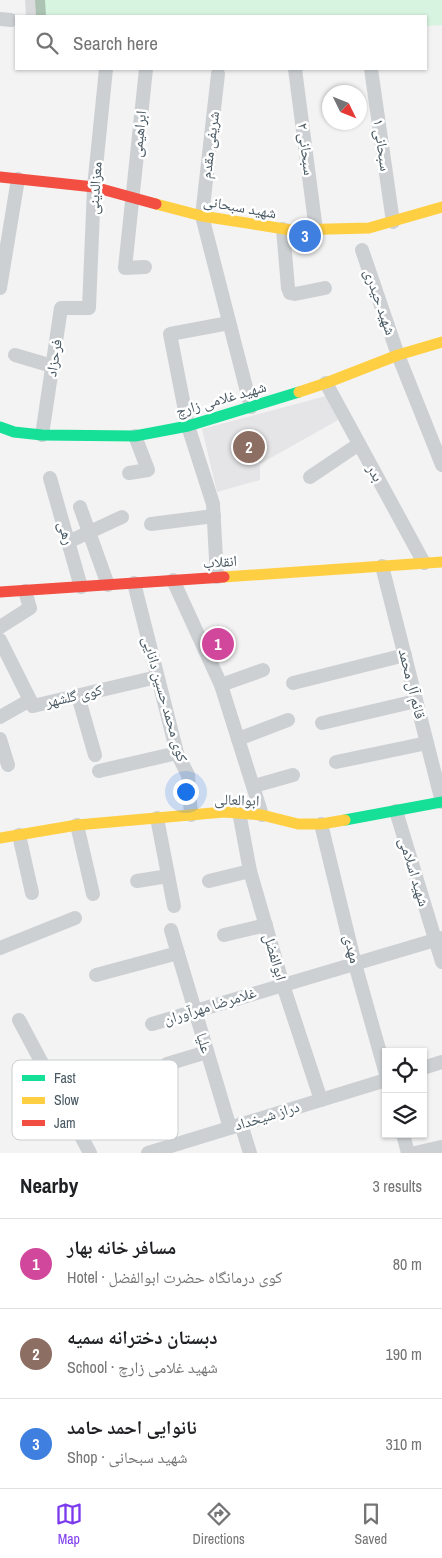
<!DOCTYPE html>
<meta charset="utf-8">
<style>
body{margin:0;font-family:"Archivo Narrow","Noto Naskh Arabic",sans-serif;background:#f2f2f2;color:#202124}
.controls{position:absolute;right:15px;bottom:15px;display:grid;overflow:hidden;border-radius:0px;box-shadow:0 1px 4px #0004}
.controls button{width:45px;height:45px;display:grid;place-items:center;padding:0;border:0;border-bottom:1px solid #e0e0e0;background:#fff;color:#202124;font:25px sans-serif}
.compass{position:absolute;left:322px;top:85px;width:45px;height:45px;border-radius:50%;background:#fff;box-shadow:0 1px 4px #0004;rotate:133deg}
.you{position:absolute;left:185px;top:791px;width:18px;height:18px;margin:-12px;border:4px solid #fff;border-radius:50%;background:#1a73e8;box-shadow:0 0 0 8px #1a73e833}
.badge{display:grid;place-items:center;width:32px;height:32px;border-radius:50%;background:#7c3aed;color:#fff;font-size:16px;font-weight:700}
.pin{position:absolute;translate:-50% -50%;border:2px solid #fff;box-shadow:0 1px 5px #0006}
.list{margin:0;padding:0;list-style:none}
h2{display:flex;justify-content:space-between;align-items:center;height:65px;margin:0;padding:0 20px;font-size:21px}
h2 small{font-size:16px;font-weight:400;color:#757577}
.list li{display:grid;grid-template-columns:32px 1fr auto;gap:15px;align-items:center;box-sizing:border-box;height:90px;padding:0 20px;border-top:1px solid #e0e0e0}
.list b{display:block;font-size:19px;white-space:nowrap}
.list p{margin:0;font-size:16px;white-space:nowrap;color:#757577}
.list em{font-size:16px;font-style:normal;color:#757577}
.icon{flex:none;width:28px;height:28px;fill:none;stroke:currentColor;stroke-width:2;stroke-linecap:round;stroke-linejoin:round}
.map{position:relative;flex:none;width:442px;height:1153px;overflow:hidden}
.search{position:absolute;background:#fff;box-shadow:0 1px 4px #0004;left:15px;right:15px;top:15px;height:55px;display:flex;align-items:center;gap:12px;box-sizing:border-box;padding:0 18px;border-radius:0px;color:#757577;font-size:19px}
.sheet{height:335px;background:#fff}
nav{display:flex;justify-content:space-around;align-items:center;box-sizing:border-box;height:70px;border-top:1px solid #e0e0e0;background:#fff;font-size:14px;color:#757577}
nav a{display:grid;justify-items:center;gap:2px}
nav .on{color:#7c3aed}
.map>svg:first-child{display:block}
.education{fill:#e5e4e6}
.green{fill:#d7f4e0}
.shadow{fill:#0003}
.building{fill:#dadbdc}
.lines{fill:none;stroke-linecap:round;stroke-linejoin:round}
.street{stroke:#cdd0d3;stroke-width:14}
.fast{stroke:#16e098;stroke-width:11}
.slow{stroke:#ffcf43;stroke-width:11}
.jam{stroke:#f24e42;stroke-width:11}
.labels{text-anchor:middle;stroke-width:5;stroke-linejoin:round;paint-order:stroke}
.street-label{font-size:15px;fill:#485862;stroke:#fff}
.key{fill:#fff;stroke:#c8cdd0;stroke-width:1}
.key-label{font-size:14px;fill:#485862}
</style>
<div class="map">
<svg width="442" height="1153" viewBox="0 0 442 1153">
<rect width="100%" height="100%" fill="#f4f3f3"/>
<path class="education" d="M326,396L338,420L260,464V480L217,492L202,429Z"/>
<path class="green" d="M35,0H442V25L426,26V16H36Z"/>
<path class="shadow" d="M26,0H45L46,16H27Z"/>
<path class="building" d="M25,0H35L36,16H26Z"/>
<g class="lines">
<g class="street">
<path d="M0,19L11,20"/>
<path d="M295,69L316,230"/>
<path d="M371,69L393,222"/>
<path d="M218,74L202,216L251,407"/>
<path d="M283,229L288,288L290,293L295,294L325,288"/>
<path d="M362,250L398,355L442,465"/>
<path d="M145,267L125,268L146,69"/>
<path d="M0,288L18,179"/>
<path d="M15,355L52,366"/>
<path d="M326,383L424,563"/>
<path d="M42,435L61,308H89L94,187L106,69"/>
<path d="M129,473L148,470L135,436"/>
<path d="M310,477L359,444"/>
<path d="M50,478L81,587"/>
<path d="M80,507L108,585"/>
<path d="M151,524L214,516"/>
<path d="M68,542L122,517"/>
<path d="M382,566L442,802"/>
<path d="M217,577L213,504L188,426L170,334L229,323"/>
<path d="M173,580L221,685L262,815"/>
<path d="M134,583L177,753L188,775L191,815"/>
<path d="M0,627L30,608L25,591"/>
<path d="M0,640L33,706L157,677"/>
<path d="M293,683L405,655"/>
<path d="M221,685L263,670"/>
<path d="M78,696L95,755"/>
<path d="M0,717L30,700"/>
<path d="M322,723L416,701"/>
<path d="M0,739L8,765"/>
<path d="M238,739L288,720"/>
<path d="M336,762L427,743"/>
<path d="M99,771L177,753"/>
<path d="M254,786L293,775"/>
<path d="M396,811L442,962"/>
<path d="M239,812L250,871L283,985L321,1100"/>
<path d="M157,818L174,906"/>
<path d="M321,824L355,964L386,1074"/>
<path d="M77,825L93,894"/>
<path d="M19,835L32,893"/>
<path d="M137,881L168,876"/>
<path d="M209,881L250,871"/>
<path d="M171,930L230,1128"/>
<path d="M224,935L266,925"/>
<path d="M0,948L75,918"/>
<path d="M96,975L178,953"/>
<path d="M19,1020L90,1153"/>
<path d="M152,1024L442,938"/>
<path d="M167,1064L207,1052"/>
<path d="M423,1068L442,1062"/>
<path d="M74,1123L117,1106"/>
<path d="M241,1124L250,1153"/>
<path d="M403,1134L408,1153"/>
<path d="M148,1153L386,1080"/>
<path d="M415,1153L441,1147"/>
</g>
<g class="fast">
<path d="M0,427L14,432L42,435L135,436L188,426L299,392"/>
<path d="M345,820L442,802"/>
</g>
<g class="slow">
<path d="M156,204L202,216L291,230L369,228L442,207"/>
<path d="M299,392L326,383L398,355L442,342"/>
<path d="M224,577L442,562"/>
<path d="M0,838L77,825L224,812L262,815L298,824H321L345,820"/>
</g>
<g class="jam">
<path d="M0,177L94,187L156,204"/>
<path d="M0,592L224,577"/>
</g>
</g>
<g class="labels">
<g class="street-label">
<text transform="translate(139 134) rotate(-84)" y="5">ابراهیمی</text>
<text transform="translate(210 145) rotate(-83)" y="5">شریفی مقدم</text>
<text transform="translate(382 145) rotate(82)" y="5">سبحانی ۱</text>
<text transform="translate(306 149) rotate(83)" y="5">سبحانی ۲</text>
<text transform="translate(95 188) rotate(-86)" y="5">معزالدینی</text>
<text transform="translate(240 207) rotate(10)" y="5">شهید سبحانی</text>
<text transform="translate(380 302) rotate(71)" y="5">شهید حیدری</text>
<text transform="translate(54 358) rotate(-81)" y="5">فرحزاد</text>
<text transform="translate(221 399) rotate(-16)" y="5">شهید غلامی زارچ</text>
<text transform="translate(375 473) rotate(61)" y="5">بدر</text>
<text transform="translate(66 533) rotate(74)" y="5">رهی</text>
<text transform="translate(220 562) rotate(-4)" y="5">انقلاب</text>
<text transform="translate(412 684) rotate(76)" y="5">قائم آل محمد</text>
<text transform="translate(74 696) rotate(-13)" y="5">کوی گلشهر</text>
<text transform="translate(165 699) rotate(74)" y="5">کوی محمد حسین دانایی</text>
<text transform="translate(237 800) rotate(2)" y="5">ابوالعالی</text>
<text transform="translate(414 872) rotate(73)" y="5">شهید اسلامی</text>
<text transform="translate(352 949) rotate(76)" y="5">مهدی</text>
<text transform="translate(275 957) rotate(74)" y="5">ابوالفضل</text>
<text transform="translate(210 1006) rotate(-17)" y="5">غلامرضا مهرآوران</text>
<text transform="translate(204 1043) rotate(73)" y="5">علیا</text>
<text transform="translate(267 1116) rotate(-17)" y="5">دراز شیخداد</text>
</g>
</g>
<rect x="12" y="1060" width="166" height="80" rx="8" class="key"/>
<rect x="22" y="1075" width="23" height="6" fill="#16e098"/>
<rect x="22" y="1097" width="23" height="7" fill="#ffcf43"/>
<rect x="22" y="1120" width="23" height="6" fill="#f24e42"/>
<g class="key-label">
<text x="54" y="1083">Fast</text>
<text x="54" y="1105">Slow</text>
<text x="54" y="1128">Jam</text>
</g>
</svg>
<div class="controls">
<button><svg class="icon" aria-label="locate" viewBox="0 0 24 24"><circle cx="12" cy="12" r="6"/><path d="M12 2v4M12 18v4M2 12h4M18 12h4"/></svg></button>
<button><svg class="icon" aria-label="layers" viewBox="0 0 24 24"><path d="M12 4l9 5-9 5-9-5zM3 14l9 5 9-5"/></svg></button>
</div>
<svg class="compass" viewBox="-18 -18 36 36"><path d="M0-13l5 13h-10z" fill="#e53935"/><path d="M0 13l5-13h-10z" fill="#757577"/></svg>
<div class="you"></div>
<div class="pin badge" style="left:218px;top:644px;background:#d1479c">1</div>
<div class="pin badge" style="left:249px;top:447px;background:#8d6e63">2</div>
<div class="pin badge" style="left:305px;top:236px;background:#3f7fe0">3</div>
<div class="search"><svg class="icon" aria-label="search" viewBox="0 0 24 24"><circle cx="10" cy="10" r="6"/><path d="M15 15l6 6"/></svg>Search here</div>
</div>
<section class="sheet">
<h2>Nearby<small>3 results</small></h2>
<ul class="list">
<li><span class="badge" style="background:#d1479c">1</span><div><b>مسافر خانه بهار</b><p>Hotel · کوی درمانگاه حضرت ابوالفضل</p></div><em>80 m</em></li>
<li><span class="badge" style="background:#8d6e63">2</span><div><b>دبستان دخترانه سمیه</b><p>School · شهید غلامی زارچ</p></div><em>190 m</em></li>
<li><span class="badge" style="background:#3f7fe0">3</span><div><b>نانوایی احمد حامد</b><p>Shop · شهید سبحانی</p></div><em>310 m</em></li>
</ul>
</section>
<nav>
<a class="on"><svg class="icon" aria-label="map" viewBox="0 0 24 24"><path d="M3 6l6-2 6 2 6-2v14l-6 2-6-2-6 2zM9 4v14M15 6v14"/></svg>Map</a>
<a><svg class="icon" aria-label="directions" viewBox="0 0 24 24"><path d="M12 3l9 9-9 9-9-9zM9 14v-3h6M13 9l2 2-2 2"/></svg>Directions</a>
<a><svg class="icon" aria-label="saved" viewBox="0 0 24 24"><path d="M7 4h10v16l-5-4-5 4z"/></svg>Saved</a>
</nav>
